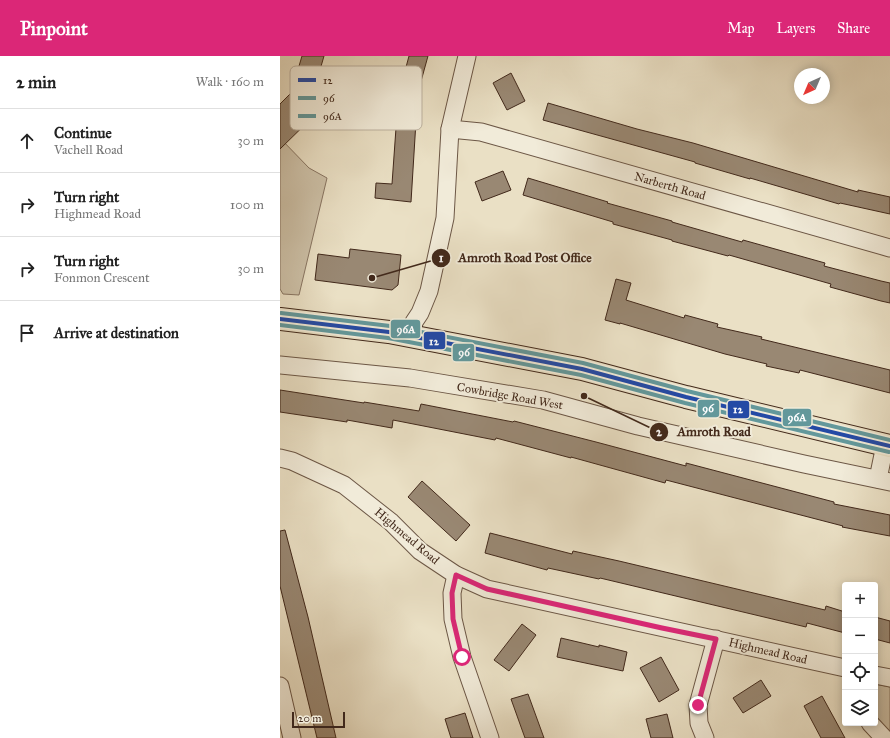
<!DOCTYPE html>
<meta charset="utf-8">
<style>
body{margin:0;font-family:"IM FELL Great Primer",serif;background:#f2f2f2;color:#222}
.controls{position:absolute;right:12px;bottom:12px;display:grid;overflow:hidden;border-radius:4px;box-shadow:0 2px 10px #0003}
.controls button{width:36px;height:36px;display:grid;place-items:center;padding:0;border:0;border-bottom:1px solid #e0e0e0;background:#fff;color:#222;font:20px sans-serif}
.compass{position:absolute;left:514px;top:12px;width:36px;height:36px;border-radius:50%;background:#fff;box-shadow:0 2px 10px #0003;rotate:224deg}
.scale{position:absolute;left:12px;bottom:10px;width:53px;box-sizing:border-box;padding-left:4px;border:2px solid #42291b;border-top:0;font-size:11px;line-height:14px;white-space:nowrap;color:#42291b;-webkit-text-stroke:3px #f1ebd9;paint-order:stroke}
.stop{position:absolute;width:12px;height:12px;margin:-9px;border:3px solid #db2777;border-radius:50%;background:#fff}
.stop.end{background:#db2777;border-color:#fff;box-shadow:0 1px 4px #0008}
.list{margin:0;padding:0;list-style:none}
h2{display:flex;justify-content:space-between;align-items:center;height:52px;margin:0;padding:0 16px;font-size:17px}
h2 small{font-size:13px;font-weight:400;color:#767676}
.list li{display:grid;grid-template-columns:26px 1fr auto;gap:12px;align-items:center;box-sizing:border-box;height:64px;padding:0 16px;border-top:1px solid #e0e0e0}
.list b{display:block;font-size:15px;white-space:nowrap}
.list p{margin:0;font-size:13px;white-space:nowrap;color:#767676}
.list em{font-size:13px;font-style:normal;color:#767676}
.icon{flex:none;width:22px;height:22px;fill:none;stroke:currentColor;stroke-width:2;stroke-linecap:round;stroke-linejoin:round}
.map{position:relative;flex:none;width:610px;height:682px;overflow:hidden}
header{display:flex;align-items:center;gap:24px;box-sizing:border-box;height:56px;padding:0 20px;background:#db2777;color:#fff}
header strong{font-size:19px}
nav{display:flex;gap:22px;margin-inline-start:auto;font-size:14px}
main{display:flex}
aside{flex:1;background:#fff}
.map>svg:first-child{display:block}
.green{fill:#cdc1a8;stroke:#887562}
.building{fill:#998873;stroke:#42291b}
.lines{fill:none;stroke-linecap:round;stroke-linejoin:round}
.street-casing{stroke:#6c5746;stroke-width:19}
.highway-casing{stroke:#42291b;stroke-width:24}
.street{stroke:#f1ebd9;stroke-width:17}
.highway{stroke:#eae0c5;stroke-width:22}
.bus-1-casing{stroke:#f1ebd9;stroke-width:7}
.bus-2-casing{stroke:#f1ebd9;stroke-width:7}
.bus-3-casing{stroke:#f1ebd9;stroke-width:7}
.bus-1{stroke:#244aa5;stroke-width:4}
.bus-2{stroke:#63989b;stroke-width:4}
.bus-3{stroke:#63989b;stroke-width:4}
.route{stroke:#db2777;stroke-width:5}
.labels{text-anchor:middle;stroke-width:4;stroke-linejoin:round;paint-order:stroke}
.street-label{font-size:12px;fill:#42291b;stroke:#f1ebd9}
.key{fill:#f1ebd9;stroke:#bcb1a0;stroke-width:1}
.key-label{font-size:11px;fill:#42291b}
.leader{fill:none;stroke:#42291b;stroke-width:1.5}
.callout-dot{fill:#42291b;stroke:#f1ebd9;stroke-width:1.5}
.mark-label{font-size:12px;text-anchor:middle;font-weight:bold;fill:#fff}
.callout-label{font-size:13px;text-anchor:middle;font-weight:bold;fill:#42291b;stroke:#f1ebd9;stroke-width:4;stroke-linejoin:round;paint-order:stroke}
.line-badge{stroke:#f1ebd9;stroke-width:1.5}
.badge-label{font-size:11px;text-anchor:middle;font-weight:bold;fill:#fff}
</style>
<header>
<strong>Pinpoint</strong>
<nav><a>Map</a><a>Layers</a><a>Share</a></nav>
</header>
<main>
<aside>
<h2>2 min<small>Walk · 160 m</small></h2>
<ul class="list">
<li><svg class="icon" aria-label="ahead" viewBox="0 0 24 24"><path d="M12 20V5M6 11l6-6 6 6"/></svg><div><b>Continue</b><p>Vachell Road</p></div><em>30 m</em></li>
<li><svg class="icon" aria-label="right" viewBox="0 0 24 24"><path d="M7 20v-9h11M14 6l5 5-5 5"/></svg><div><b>Turn right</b><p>Highmead Road</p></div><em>100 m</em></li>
<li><svg class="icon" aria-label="right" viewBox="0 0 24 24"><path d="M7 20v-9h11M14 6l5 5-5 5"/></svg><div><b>Turn right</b><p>Fonmon Crescent</p></div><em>30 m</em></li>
<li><svg class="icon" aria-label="arrive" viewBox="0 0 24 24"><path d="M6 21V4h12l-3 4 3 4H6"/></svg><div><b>Arrive at destination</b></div></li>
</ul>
</aside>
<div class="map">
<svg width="610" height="682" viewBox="0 0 610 682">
<rect width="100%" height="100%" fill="#eae0c5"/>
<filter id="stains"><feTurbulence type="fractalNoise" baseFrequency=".005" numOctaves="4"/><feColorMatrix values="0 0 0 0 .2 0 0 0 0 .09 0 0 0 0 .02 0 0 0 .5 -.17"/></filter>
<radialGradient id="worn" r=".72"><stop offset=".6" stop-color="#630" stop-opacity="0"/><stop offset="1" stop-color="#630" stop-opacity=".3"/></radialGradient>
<g class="green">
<path d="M0,82L29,112L47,122L19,239L3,238L0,233Z"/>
<path d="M595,628L610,631V681L595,663Z"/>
</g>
<g class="building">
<path d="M22,0H44L31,45L40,54L0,93V48L11,37Z"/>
<path d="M129,0H148L130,65H136L131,146L95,142L96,127L112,128L116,72L110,71Z"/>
<path d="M231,17L245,45L227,54L213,27Z"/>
<path d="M268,47L357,73L413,87L578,136V134L610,141V158L560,147L559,148L470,122V123L415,107V106L263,64Z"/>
<path d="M223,115L231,134L202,145L195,126Z"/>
<path d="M248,122L328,146L327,147L392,165V166L462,186L463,184L545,207L544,210L601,225L610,227V247L601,245L550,231L551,228L449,199L448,200L392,185V184L333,168V166L243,139Z"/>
<path d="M70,193L121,199L118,229L112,234L35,224L38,198L69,202Z"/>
<path d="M336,223L351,227L346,244L404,262L405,259L438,268L437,271L482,281L481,283L610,314V337L520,314L519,317L486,310L487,308L445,298L340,267V268L325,264Z"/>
<path d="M0,334L84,347V346L139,355L141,348L233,366L234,365L316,386L406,410V407L554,446V448L610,459V480L562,471L563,470L386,424L385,427L291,401V402L216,382L215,384L113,364L112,372L67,364V366L0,356Z"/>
<path d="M142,425L190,469L176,485L128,441Z"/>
<path d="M5,474L28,561L56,682H37L0,530V475Z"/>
<path d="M210,477L292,498L293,495L339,505L545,554L546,550L565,556V577L527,567L526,571L320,522L319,523L268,512L267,514L205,497Z"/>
<path d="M595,561L610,565V587L595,583Z"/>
<path d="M242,568L256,579L229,615L214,604Z"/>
<path d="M281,582L319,591V589L347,596L343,615L277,601Z"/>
<path d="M381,601L399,634L379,646L360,612Z"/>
<path d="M481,624L491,640L463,657L453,642Z"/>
<path d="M248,638L264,682H245L231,643Z"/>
<path d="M542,640L565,682H541L524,650Z"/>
<path d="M185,657L193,682H171L165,663Z"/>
<path d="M387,658L393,682H371L366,663Z"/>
</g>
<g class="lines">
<g class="street-casing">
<g id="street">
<path d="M170,73L201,76L610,192"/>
<path d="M132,279L134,266L140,257L149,235L165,162L170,73L187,0"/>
<path d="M0,309L130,322L263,344L358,370L524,408L610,426"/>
<path d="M0,402L12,405L64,429L111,466L140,495L176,519L207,533L565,612"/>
<path d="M598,423L605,389"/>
<path d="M176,519L172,537L173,563L182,601L210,682"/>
<path d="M595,619L610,622"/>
<path d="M0,630L12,682"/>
<path d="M590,667L604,682"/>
<path d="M425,682L419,667L418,649L436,583"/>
</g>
</g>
<g class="highway-casing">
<path id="highway" d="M0,263L109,276L302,313L406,341L610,390"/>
</g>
<use href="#street" class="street"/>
<use href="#highway" class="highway"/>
<g class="bus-1-casing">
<path id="bus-1" d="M0,263L109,276L302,313L406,341L610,390"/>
</g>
<g class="bus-2-casing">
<path id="bus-2" d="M0,269L108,282L301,319L405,347L609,396"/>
</g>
<g class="bus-3-casing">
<path id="bus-3" d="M1,257L110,270L303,307L407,335L610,384"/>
</g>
<use href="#bus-1" class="bus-1"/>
<use href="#bus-2" class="bus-2"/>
<use href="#bus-3" class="bus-3"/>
</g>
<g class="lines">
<path class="route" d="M182,601L173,563L172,537L176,519L207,533L382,572L436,583L418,649"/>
</g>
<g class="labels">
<g class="street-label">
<text transform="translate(390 130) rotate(16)" y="4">Narberth Road</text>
<text transform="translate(230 340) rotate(10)" y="4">Cowbridge Road West</text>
<text transform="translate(127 480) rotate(40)" y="4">Highmead Road</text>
<text transform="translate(488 595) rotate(13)" y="4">Highmead Road</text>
</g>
</g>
<rect x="10" y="10" width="132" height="64" rx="6" class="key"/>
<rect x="18" y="22" width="18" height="4" fill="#244aa5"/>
<rect x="18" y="40" width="18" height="4" fill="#63989b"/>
<rect x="18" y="58" width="18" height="4" fill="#63989b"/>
<g class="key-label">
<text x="43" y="28">12</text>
<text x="43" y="46">96</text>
<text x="43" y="64">96A</text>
</g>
<path class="leader" d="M92 222L161 202M304 340L379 376"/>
<g class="callout-dot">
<circle cx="92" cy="222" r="4"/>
<circle cx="304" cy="340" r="4"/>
<circle cx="161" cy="202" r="10"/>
<circle cx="379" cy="376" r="10"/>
</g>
<g class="mark-label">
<text x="161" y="206">1</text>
<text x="379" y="380">2</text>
</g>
<g class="callout-label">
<text x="245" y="206">Amroth Road Post Office</text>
<text x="434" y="380">Amroth Road</text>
</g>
<g class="line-badge">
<rect x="110" y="263" width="31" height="20" rx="4" fill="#63989b"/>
<rect x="143" y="275" width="23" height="19" rx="4" fill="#244aa5"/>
<rect x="172" y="287" width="23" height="19" rx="4" fill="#63989b"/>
<rect x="417" y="343" width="23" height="19" rx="4" fill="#63989b"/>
<rect x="447" y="344" width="23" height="19" rx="4" fill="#244aa5"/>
<rect x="502" y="352" width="30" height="19" rx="4" fill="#63989b"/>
</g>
<g class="badge-label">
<text x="126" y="277">96A</text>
<text x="154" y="289">12</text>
<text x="184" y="300">96</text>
<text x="428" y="356">96</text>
<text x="458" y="357">12</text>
<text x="517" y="365">96A</text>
</g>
<rect width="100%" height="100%" filter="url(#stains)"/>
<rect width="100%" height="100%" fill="url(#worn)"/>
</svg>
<div class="controls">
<button>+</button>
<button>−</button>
<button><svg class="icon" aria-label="locate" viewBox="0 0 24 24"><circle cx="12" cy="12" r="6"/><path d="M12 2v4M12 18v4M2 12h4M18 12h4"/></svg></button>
<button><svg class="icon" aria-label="layers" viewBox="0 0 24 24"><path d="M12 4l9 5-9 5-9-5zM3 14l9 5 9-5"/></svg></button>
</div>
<svg class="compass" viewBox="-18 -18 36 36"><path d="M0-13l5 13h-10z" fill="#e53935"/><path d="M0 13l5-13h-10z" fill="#767676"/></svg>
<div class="scale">20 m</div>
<div class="stop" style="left:182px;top:601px"></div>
<div class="stop end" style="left:418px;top:649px"></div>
</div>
</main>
